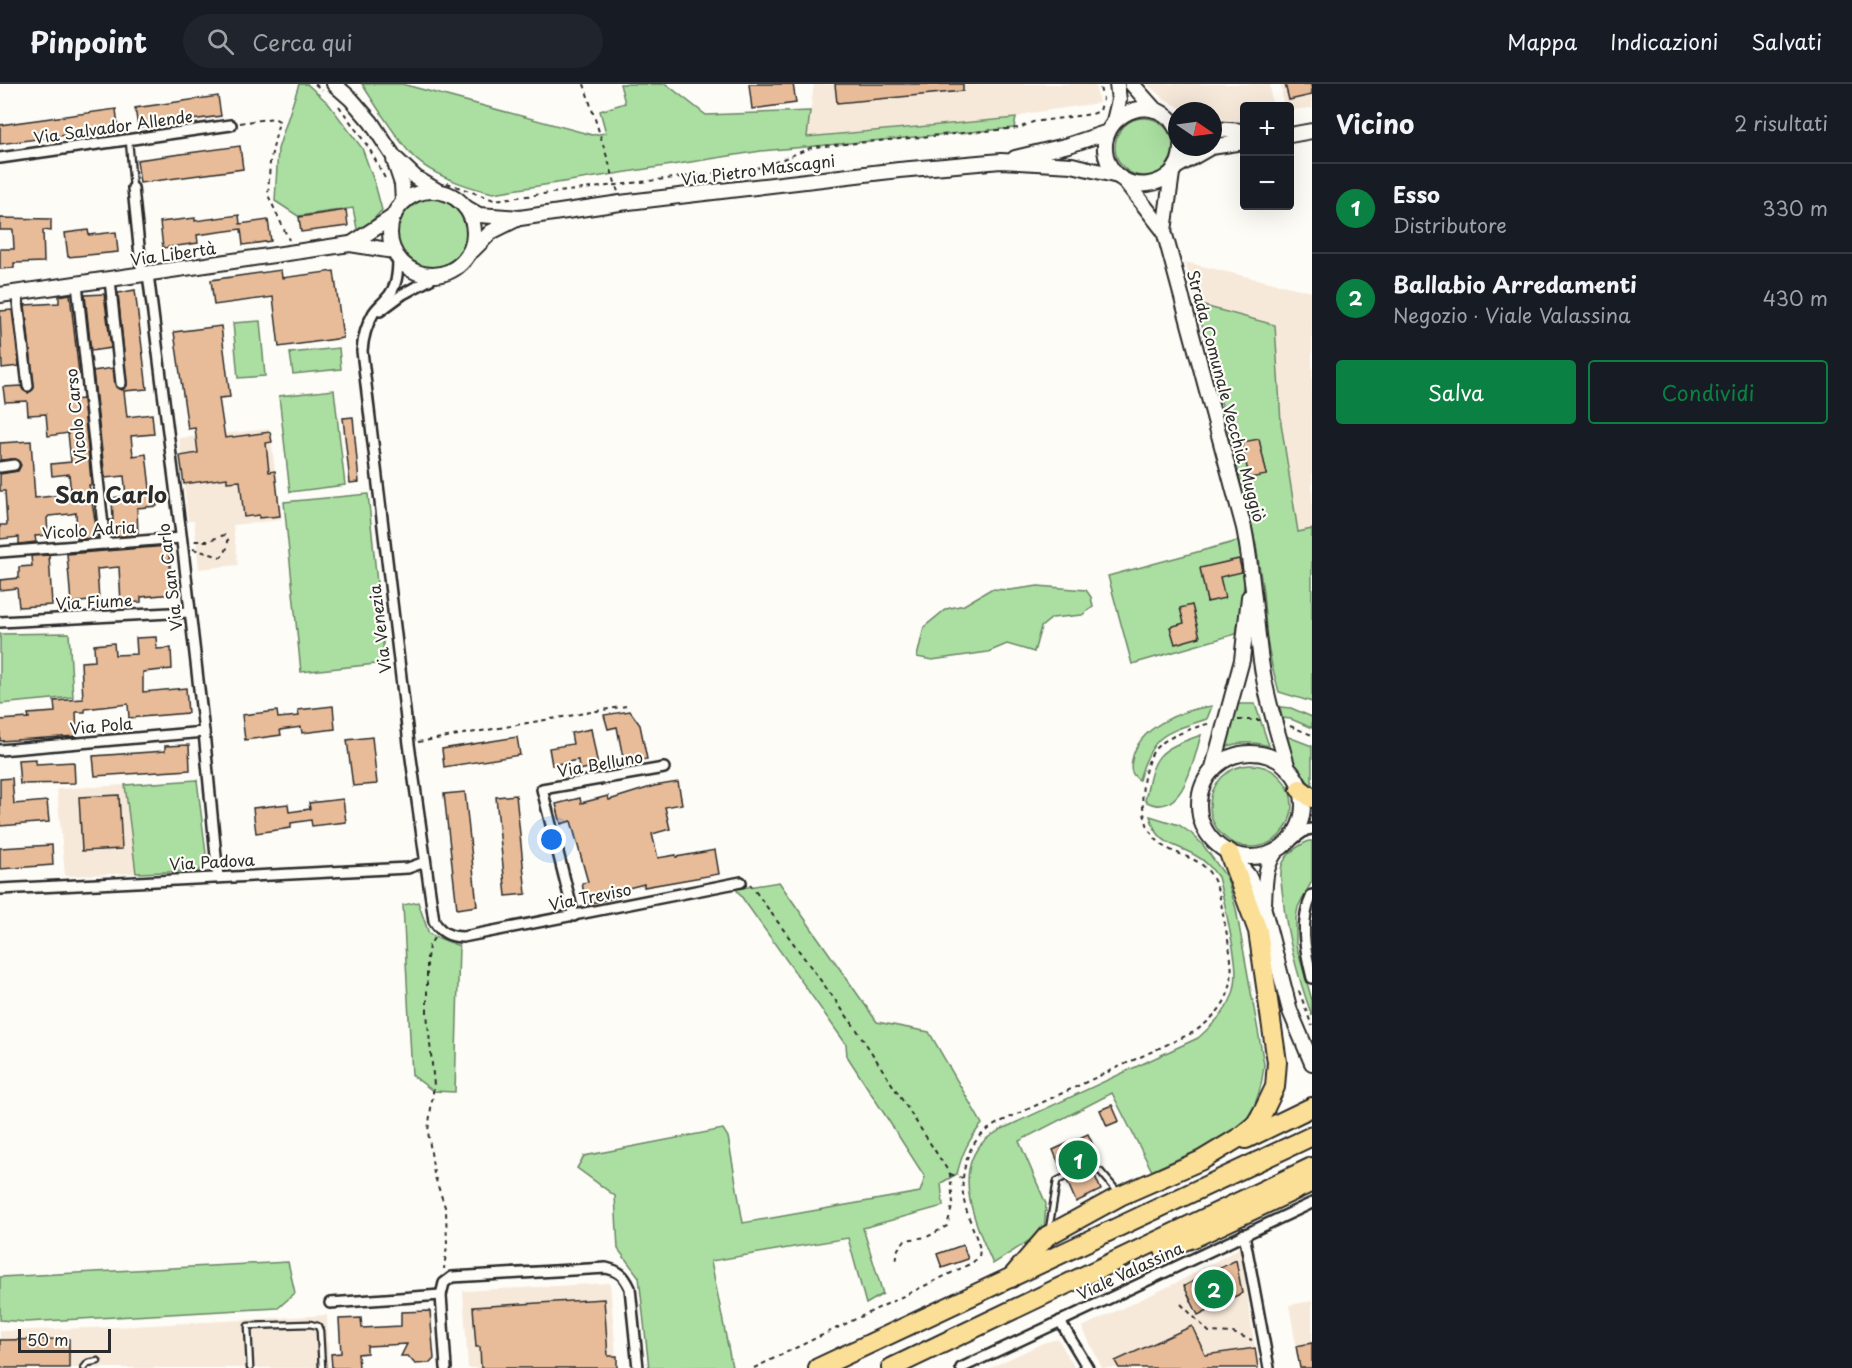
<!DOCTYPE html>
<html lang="it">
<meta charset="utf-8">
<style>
body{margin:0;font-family:"Playpen Sans",sans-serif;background:#20242c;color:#f1f3f6}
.controls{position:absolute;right:18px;top:18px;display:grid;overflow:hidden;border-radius:6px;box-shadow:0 6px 24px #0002}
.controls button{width:54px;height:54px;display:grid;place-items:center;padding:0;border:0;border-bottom:2px solid #363941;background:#171b24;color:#f1f3f6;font:30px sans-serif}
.compass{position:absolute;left:1168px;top:18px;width:54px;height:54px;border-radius:50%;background:#171b24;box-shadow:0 6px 24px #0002;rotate:103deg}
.scale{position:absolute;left:18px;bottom:15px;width:93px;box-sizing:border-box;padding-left:6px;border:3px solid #2b2b2b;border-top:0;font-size:16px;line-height:21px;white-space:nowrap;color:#2b2b2b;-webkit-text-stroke:4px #fdfcf7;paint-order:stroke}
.you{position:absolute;left:552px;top:756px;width:21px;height:21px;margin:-15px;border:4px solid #fff;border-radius:50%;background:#1a73e8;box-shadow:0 0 0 9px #1a73e833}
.badge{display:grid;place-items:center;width:39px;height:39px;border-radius:50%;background:#0b8043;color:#fff;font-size:20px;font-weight:700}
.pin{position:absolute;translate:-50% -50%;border:3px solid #fff;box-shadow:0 2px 6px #0006}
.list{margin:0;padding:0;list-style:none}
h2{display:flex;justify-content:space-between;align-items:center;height:78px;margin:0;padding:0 24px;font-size:26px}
h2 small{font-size:20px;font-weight:400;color:#9ea1a6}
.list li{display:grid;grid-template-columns:39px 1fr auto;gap:18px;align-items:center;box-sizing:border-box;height:90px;padding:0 24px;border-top:2px solid #363941}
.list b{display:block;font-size:22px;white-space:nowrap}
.list p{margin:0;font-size:20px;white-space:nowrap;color:#9ea1a6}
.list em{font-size:20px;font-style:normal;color:#9ea1a6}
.actions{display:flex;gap:12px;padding:18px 24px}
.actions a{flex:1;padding:14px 0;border:2px solid #0b8043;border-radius:6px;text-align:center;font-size:21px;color:#0b8043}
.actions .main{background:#0b8043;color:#fff}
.icon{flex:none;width:33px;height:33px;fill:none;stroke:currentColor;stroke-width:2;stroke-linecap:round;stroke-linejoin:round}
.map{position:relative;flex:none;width:1312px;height:1284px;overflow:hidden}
header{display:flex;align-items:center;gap:36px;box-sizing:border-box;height:84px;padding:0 30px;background:#171b24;border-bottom:2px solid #363941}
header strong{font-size:28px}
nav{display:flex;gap:33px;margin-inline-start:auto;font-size:21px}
.search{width:420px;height:54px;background:#20242c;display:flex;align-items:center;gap:15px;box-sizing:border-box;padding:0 21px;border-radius:33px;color:#9ea1a6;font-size:22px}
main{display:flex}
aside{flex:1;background:#171b24}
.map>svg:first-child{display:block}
.built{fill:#f7e9da}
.green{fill:#abdfa1;stroke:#6b8566;stroke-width:1.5}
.building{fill:#e8bc98;stroke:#2b2b2b;stroke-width:1.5}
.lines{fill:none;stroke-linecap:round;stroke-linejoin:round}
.lane-casing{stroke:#2b2b2b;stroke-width:9}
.street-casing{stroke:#2b2b2b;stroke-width:14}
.secondary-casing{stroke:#2b2b2b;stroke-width:18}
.highway-casing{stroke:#2b2b2b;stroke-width:22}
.path{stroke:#2b2b2b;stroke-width:2;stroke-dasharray:4.5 4.5;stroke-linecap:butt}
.lane{stroke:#fdfcf7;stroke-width:4.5}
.street{stroke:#fdfcf7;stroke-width:9}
.secondary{stroke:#fdfcf7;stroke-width:14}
.highway{stroke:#fbdf96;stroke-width:18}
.labels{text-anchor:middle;stroke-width:4.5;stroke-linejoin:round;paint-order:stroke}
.street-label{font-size:16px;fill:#2b2b2b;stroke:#fdfcf7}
.district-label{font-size:22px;font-weight:bold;fill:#2b2b2b;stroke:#fdfcf7}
</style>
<header>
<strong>Pinpoint</strong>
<div class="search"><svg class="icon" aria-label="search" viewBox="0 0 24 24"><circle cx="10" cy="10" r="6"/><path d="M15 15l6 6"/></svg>Cerca qui</div>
<nav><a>Mappa</a><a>Indicazioni</a><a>Salvati</a></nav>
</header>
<main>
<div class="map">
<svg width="1312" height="1284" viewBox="0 0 1312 1284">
<rect width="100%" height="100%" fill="#fdfcf7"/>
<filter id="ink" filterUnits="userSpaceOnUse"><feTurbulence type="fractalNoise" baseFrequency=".0167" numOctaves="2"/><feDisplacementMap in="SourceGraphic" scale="12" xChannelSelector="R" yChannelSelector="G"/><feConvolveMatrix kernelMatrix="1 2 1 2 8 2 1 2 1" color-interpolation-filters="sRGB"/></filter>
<g filter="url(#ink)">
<g class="built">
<path d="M814,0H1095L1099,19L1030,29L1016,34L807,53Z"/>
<path d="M1147,0H1270L1272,22H1244V37L1221,36L1213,33V27H1191L1181,24L1163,14Z"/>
<path d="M1281,0H1312V24L1290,26V22H1283Z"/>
<path d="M1185,178L1312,208V445L1298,448L1281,339L1275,241L1197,220Z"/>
<path d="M270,345L281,436L233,441L238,481L199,485L194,437H188L179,354Z"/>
<path d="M125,701L136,789L65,792L57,705Z"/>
<path d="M1240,1164L1258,1284H1102L1082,1243L1176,1199Z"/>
<path d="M610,1199L617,1284H468L463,1207Z"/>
<path d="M1312,1217V1284H1300L1289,1221Z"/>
<path d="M327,1231L329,1284H0V1247L116,1243Z"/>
<path d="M1058,1255L1075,1284H990L1043,1259Z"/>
</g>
<g class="green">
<path d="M299,0H307L328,19L362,64L375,100L382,126L370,139V144L358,150L353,124L298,132L275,117L278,65Z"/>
<path d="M362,0H402L592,51L606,49L600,27L625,19L620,0H666L706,31L810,27L807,53L1016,34L1014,44L761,67L493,109C467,103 427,90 410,69C392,48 377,23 362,0Z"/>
<circle cx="1144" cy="63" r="29"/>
<circle cx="433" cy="149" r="36"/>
<path d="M1197,220L1275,241L1281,339L1298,448L1312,445V618L1279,608L1272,582L1267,556L1263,508L1256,460Z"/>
<path d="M260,237L265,292L238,294L233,239Z"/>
<path d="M339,264L341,285L293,290L290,269Z"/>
<path d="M334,306L345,401L290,408L279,312Z"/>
<path d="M368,410L385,579L301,588L284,418Z"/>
<path d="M1238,457L1246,489L1236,550L1132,580L1108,492Z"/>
<path d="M1038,502L1086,506L1091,513L1093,523L1082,531L1052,534L1041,543L1034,568L1007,560L988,568L932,576L917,573L924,543L946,525L964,521L991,505L1010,506Z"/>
<path d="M69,549L73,613L0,620V550Z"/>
<path d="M1234,620H1255L1269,662C1252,657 1237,657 1221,665Z"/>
<path d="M1212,622L1207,635C1164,649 1152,650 1139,696C1131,690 1130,686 1132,676C1138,643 1181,626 1212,622Z"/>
<path d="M1280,623L1291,624L1312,633V644L1291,635L1282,634Z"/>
<path d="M1201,651C1194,674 1183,738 1145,717C1154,670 1156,667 1201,651Z"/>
<path d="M1286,652L1312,662V703L1295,680Z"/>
<circle cx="1251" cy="722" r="41"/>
<path d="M197,696L207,778L199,787L136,789L125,701Z"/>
<path d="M1150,732L1179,741L1192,750L1203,761L1227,794L1236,825L1264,980C1257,1061 1211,1056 1152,1087L1112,1009L1019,1057L1046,1120L1044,1147L993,1180C978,1146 951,1090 983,1058C988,1052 996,1049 1002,1045L1198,954C1240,917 1241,900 1230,848C1227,829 1223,811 1218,793C1212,785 1207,778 1198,773C1176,759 1158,763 1150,732Z"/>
<path d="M1309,757H1312V797L1298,823L1296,834V861L1312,916V932C1298,893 1287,855 1283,814C1282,804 1279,791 1282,781C1287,769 1297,762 1309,757Z"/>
<path d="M779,798L877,938L929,948L982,1040C968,1056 962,1070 957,1090L941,1099L943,1122L863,1144L883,1210L866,1220L848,1154L711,1177L732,1283L649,1284L639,1193L618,1165L615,1112L577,1084L584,1072L723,1045L728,1053L743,1139L920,1108L925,1093L847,972L846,960L736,805Z"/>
<path d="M418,818L429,850L459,862L455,1008L433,1007L412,991L403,821Z"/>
<path d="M288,1178L295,1209L278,1224L26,1238L0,1236V1193Z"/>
</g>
<g class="building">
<path d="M749,0H793L796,19L752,25Z"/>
<path d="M835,0H963V7L837,19Z"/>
<path d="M1285,0H1311L1312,11L1289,16Z"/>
<path d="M218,12L221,32L138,43L135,24Z"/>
<path d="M116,25L118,44L0,60V41Z"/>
<path d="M240,62L243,85L140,99L137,76Z"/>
<path d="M346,126L348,142L301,148L299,133Z"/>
<path d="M239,131L240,140L268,136L271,157L243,161L241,145L197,151L198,159L163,164L160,138L195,134V137Z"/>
<path d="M0,134L51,135V147L43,146L44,178L14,179V184L0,185V165H14L13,146H0Z"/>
<path d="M88,146L89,151L116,148L118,168L68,173L65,149Z"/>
<path d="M281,186L282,194L334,187L343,254L279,263L273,213L214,221L211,196Z"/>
<path d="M135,206L147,305L124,307L127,333L152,330L154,350L131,352L133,372L146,370L150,404L155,403L157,422L137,424L138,451L111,453L109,436H113L112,414L126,412L124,392L105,394L93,287L113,284L116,303L122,306L127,302L118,209Z"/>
<path d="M70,210L79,290L70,291L73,316L83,315L91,396V401H89L98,454L77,455L76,429L70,430L49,432L47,434L48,451L35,452L36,458L19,460V453L0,455V441H7L5,407H0V390L18,387L21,381L16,375L0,376V359L31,357L35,414L71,410L69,390L52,392L51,380L71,378L68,349L48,352L46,330L28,331L27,317L5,318L3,303L21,302L23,306L28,309L34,304L25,221L59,219V212Z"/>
<path d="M104,210L111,264L91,267L85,211Z"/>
<path d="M12,226L19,282L2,284L0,227Z"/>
<path d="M221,242L230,313L219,314L225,354L270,348L272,358L266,359L269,388L275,387L280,432L259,434V431L244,433L240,397L227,398V394L184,400L180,372L198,369L195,344L188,345L174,248Z"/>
<path d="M353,333L359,398L350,399L343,334Z"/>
<path d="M1259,355L1267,391L1249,394L1242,358Z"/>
<path d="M168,462L173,510L141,513V518L121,519L119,483L97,485L99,516L71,519L67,470Z"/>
<path d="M49,471L52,521L19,523L17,504L0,506V496L19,494V483L32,482L31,472Z"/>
<path d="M1239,475L1242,488L1220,493L1225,514L1207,518L1200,484Z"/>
<path d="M1192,521L1200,553L1175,560L1170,543L1184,539L1180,524Z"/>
<path d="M156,553L157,565L171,564L172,585L143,588V608L186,604L188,629L129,634L128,620L85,625V628H76L77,652L0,657V636L29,634L28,630L55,628L54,617L83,615L81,578L95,577L94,561L114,559L115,571L137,570L136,554Z"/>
<path d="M333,622L335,645L302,649L301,643L280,646L281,651L245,656L242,631L277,627L278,634L299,632L298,626Z"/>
<path d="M630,627L640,641L647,675L624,679L617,643L608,645L604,631Z"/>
<path d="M591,645L598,682L579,686L578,676L552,681L549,664L573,660L571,649Z"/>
<path d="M372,653L377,700L353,702L347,656Z"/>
<path d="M517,653L520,671L444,683L442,665Z"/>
<path d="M189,661L190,686L95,692L93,672L165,667V662Z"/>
<path d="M36,675V680L74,678L75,699L20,700L18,676Z"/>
<path d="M12,694L14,720L47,717L49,738L0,742V695Z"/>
<path d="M678,698L682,720L665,723L670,745L652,750L658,774L676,771V773L715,766L719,790L644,803V800L613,808L614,814L586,820L582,799L588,798L571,737L561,740L556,720L580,714L581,719L608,712L609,716L654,702Z"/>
<path d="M465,708L477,822L457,825L444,710Z"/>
<path d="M119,711L122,765L82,767L79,713Z"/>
<path d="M516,711L526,810L506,812L496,713Z"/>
<path d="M343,715L346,738L312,742L311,736L291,739V744L256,749L253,724L288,720L289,728L310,725L309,719Z"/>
<path d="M52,761L53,781L0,785V764Z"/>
<path d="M1112,1021L1119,1037L1107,1042L1100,1026Z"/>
<path d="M1088,1050L1095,1065L1085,1069L1091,1083L1088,1088L1090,1091L1095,1092L1101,1106L1076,1118L1067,1097L1069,1092L1063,1089L1053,1066Z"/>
<path d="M963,1161L968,1175L942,1184L937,1170Z"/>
<path d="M1236,1176L1242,1209L1198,1231L1184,1202Z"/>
<path d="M604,1215L608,1272H617V1284H481L480,1263H476L473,1223Z"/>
<path d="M430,1227L434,1275L430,1279L415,1280L408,1272H401L407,1260L367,1262V1269L358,1270L359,1284H332L331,1270L341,1269L339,1235L361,1234L362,1244L401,1242V1228Z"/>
<path d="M1192,1242L1205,1271L1255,1264L1258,1284H1119L1115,1277Z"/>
<path d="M69,1255V1284H0V1256Z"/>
<path d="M1312,1259V1284H1300L1296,1262Z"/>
</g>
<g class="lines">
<g class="lane-casing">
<g id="lane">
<path d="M129,56L133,104"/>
<path d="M1092,1087H1100L1117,1107"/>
<path d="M1049,1145L1057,1097L1065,1093"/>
<path d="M84,1284L88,1279L98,1277"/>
<path d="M250,1284L248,1242L310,1240L318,1242L320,1247L322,1284"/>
</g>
</g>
<g class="street-casing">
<g id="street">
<path d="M0,74L231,41"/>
<path d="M133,104L142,191"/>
<path d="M398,174C398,189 397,204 386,215C382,220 376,224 373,230C366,242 363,253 362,267L409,660L434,837C441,849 450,853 463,853L741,798"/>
<path d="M148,190L183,466L204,648L218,793"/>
<path d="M110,196L121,299"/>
<path d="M77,200L105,460"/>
<path d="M17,209L28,302"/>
<path d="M380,227L403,210L436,192"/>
<path d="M0,383L14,381"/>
<path d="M0,468L181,454"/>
<path d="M0,538L189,528"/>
<path d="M0,666L204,648"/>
<path d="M1285,761L1306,746L1312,745"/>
<path d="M0,805L408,784L425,778"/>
<path d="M1312,811C1299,838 1305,866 1312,894"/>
<path d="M574,832L542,705L664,684"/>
<path d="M1244,1150L1269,1284"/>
<path d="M330,1219L441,1211"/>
<path d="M1060,1237L1088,1284"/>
<path d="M446,1284L441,1211L444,1199L452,1193L606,1184C619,1187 624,1191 630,1204L638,1284"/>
<path d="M961,1284L1312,1119"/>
</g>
</g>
<g class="secondary-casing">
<g id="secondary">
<path d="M334,0L351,15L371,38L394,73L416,94L436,106"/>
<path d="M1132,0L1155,26"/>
<path d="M1114,37L1119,16L1117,0"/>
<path d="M1213,45L1244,47"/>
<path d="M1177,46C1175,42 1172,37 1169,34C1142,9 1097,37 1106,72C1116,115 1182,107 1181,63"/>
<path d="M1290,51L1312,47"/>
<path d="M1015,74L1069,61L1108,48"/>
<path d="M394,76L402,100L403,118"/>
<path d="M1176,83L1211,63L1244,58"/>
<path d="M1125,97L1164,147L1244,444C1253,489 1255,533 1261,577C1266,614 1278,649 1288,685"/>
<circle cx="432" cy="149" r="42"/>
<path d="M465,123L479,131L520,134L620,119L899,86L1001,77L1072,81L1118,92"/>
<path d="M1164,147L1172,89"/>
<path d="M351,160L394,132"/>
<path d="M472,167L491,148L517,135"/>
<path d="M0,211L350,160L394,167"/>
<circle cx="1251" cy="721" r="52"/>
<path d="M1212,687L1242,576L1249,513"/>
<path d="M1234,775L1248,791L1263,822L1290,927L1312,979"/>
<path d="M1264,820C1265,801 1264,783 1276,767"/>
</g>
</g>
<g class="highway-casing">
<g id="highway">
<path d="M1300,705L1312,714"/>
<path d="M1246,1055L1312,1023"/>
<path d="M1163,1164L1193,1154L1312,1098"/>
<path d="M1011,1194L1047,1152L1120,1112L1202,1076L1240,1053L1256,1040L1264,1026L1275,1003L1277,978L1258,847L1229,769"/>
<path d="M818,1284L1312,1052"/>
<path d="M891,1284L1312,1083"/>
</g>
</g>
<g class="path">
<path d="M315,0L322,6"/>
<path d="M584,0L618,108"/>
<path d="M339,22L369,64L387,98"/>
<path d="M240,39L274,34L279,37L270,78L268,111L289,156"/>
<path d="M447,99L494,116L763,83L813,63L1019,44L1033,38L1092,30L1100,27L1103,15L1099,0"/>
<path d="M193,465L221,473C227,467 228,463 228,454L224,451L208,457H194"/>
<path d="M1238,636H1262"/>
<path d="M1290,642L1312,651"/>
<path d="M418,658L626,622"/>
<path d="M227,776L236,775"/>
<path d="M750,800L857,946L950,1090L953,1119L947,1142L927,1153L905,1156L898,1165L896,1180"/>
<path d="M434,854L429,862L427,874V929L434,1001L428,1047L434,1090L446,1126L447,1161L444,1185"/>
<path d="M1299,907L1312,942"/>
<path d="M950,1090L962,1094"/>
<path d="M1181,1220L1209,1248L1233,1249L1252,1256"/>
<path d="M754,1284L972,1179L979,1173L980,1165C970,1131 956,1116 966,1078C971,1059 981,1049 998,1039L1194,948C1242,915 1234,886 1224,836C1221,819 1219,802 1209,788C1196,770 1170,772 1156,755C1137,735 1139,687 1155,665C1165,653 1197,642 1212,639"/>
</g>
<use href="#lane" class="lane"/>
<use href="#street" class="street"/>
<use href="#secondary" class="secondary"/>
<use href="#highway" class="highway"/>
</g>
</g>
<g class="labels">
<g class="street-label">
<text transform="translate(113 43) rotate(-8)" y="6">Via Salvador Allende</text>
<text transform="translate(758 86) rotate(-7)" y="6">Via Pietro Mascagni</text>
<text transform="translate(173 170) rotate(-8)" y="6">Via Libertà</text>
<text transform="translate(1226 312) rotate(75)" y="6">Strada Comunale Vecchia Muggiò</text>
<text transform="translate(76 332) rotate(-96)" y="6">Vicolo Carso</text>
<text transform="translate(89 446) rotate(-4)" y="6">Vicolo Adria</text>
<text transform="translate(170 493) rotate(-97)" y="6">Via San Carlo</text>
<text transform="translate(94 518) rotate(-3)" y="6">Via Fiume</text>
<text transform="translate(380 545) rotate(-97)" y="6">Via Venezia</text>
<text transform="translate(101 642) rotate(-5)" y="6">Via Pola</text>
<text transform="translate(600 680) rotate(-10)" y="6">Via Belluno</text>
<text transform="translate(212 778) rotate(-3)" y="6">Via Padova</text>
<text transform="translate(590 813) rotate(-11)" y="6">Via Treviso</text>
<text transform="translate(1130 1187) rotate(-25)" y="6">Viale Valassina</text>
</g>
<g class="district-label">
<text x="111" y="419">San Carlo</text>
</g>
</g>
</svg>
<div class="controls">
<button>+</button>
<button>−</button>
</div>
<svg class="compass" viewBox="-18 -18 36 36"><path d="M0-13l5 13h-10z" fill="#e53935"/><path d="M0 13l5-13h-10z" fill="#9ea1a6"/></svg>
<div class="scale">50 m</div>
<div class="you"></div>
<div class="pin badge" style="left:1078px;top:1076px">1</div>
<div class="pin badge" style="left:1214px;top:1205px">2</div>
</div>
<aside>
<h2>Vicino<small>2 risultati</small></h2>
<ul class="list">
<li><span class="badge">1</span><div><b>Esso</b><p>Distributore</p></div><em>330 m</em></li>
<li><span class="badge">2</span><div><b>Ballabio Arredamenti</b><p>Negozio · Viale Valassina</p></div><em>430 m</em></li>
</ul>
<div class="actions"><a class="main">Salva</a><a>Condividi</a></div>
</aside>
</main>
